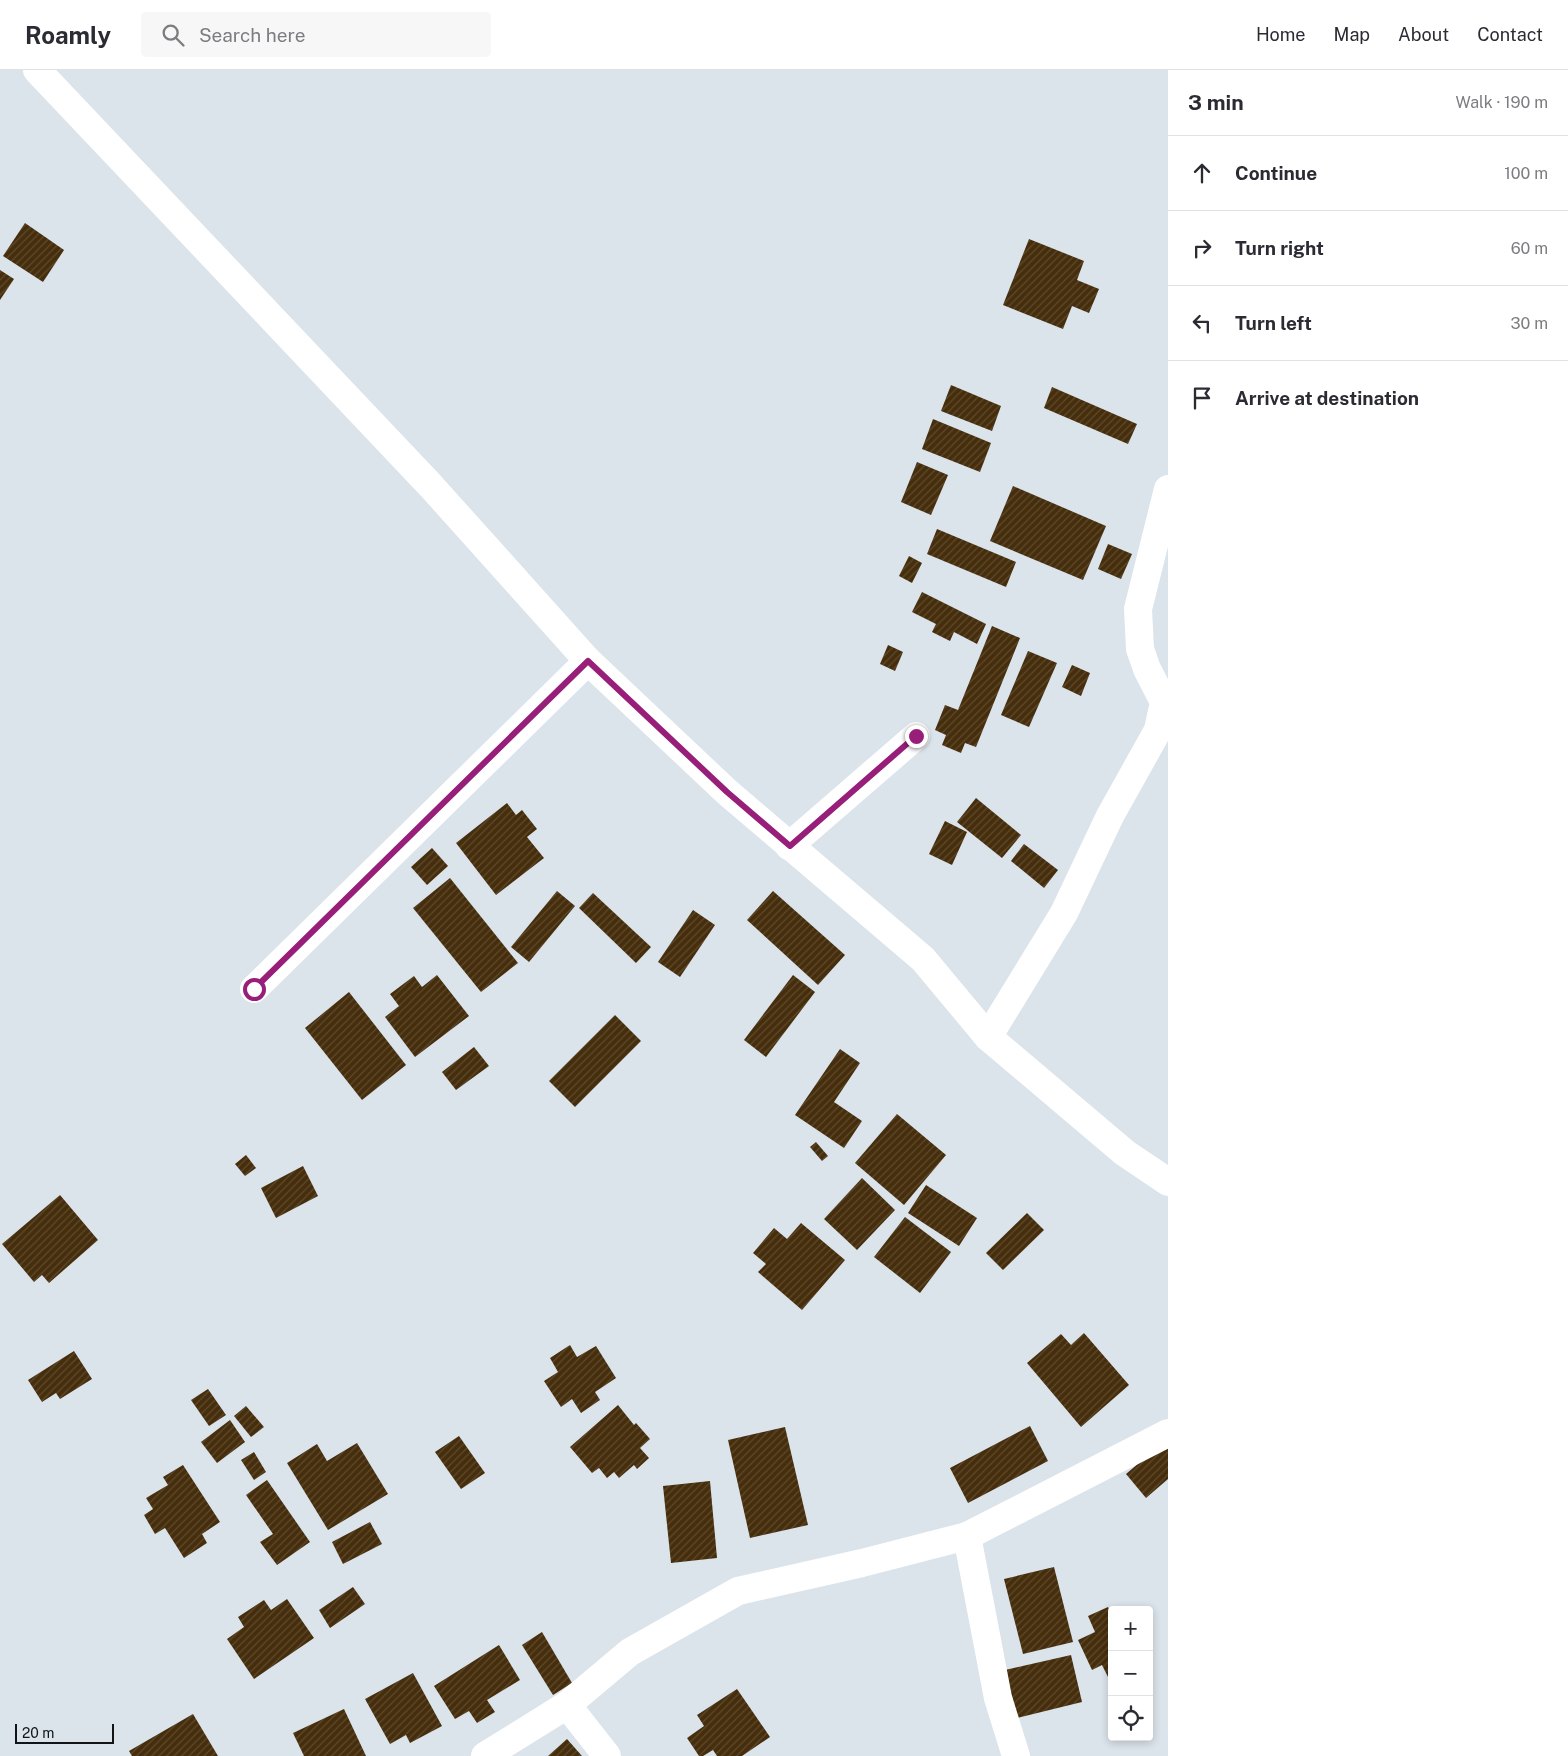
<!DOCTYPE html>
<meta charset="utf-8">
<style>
body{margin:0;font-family:"Public Sans",sans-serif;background:#f7f7f7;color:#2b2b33}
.controls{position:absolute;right:15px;bottom:15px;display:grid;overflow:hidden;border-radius:5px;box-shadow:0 2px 8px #0003}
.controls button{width:45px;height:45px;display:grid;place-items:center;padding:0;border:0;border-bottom:1px solid #e1e1e2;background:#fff;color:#2b2b33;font:25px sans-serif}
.scale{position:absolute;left:15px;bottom:12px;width:99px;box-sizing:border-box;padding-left:5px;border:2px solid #121517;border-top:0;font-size:14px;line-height:18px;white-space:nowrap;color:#121517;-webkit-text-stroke:4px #dbe3eb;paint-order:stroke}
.stop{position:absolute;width:15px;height:15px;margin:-11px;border:4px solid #971e79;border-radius:50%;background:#fff}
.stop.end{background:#971e79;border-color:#fff;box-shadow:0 1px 5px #0008}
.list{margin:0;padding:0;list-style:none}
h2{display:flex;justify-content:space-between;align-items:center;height:65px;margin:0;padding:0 20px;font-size:21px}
h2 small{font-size:16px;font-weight:400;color:#7c7c81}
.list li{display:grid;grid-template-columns:32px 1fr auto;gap:15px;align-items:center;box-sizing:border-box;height:75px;padding:0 20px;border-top:1px solid #e1e1e2}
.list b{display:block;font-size:19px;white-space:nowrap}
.list em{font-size:16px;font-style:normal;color:#7c7c81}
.icon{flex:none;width:28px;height:28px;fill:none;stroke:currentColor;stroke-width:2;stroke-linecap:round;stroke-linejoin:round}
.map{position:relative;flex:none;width:1168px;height:1686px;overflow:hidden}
header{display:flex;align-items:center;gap:30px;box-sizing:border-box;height:70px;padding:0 25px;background:#fff;border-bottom:1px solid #e1e1e2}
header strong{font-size:24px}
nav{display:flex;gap:28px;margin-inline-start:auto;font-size:18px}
.search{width:350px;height:45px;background:#f7f7f7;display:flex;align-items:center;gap:12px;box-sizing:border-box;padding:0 18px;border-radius:5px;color:#7c7c81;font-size:19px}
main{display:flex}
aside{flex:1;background:#fff}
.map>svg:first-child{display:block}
.building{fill:url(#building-hatch)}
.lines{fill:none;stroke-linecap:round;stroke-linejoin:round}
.street{stroke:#fff;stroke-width:28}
.route{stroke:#971e79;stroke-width:6}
</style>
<header>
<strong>Roamly</strong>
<div class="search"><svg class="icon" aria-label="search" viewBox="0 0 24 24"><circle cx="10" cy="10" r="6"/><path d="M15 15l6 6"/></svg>Search here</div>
<nav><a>Home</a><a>Map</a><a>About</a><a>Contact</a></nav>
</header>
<main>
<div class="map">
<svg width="1168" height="1686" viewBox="0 0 1168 1686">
<defs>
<pattern id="building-hatch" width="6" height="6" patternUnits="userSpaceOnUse" patternTransform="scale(1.25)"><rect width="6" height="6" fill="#462e0c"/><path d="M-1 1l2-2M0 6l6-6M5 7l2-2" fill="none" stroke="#5d4a2f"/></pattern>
</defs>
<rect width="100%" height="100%" fill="#dbe3eb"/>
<g class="building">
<path d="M25,153L64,180L43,212L3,186Z"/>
<path d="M1029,169L1084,191L1077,210L1099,219L1089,243L1072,236L1063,259L1003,235Z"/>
<path d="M0,200L14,209L0,230Z"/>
<path d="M951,315L1001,336L992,361L941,341Z"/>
<path d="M1052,317L1137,354L1128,374L1044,338Z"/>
<path d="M933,349L991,373L980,402L922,379Z"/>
<path d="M917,392L948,405L931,445L901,432Z"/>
<path d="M1013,416L1106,456L1083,510L990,471Z"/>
<path d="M937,459L1016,492L1006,517L927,484Z"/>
<path d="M1108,474L1132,484L1121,509L1098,499Z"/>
<path d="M909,486L922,493L912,513L899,506Z"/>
<path d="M922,522L986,554L977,574L954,562L950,571L932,562L936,554L912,542Z"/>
<path d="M992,556L1020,568L976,677L965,673L961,683L942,675L946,665L935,660L945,635L958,640Z"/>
<path d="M888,575L903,582L895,601L880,594Z"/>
<path d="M1028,581L1057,593L1029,657L1001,645Z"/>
<path d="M1072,595L1090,603L1081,626L1062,617Z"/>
<path d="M976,728L1021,765L1002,788L957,752Z"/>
<path d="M507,733L516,745L522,740L537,759L527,767L544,788L496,825L456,773Z"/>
<path d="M945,751L967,762L952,795L929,784Z"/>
<path d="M1024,774L1058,800L1044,818L1011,791Z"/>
<path d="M432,778L448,796L427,815L411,797Z"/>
<path d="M450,808L518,893L481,922L413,838Z"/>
<path d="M557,821L575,836L529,892L511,877Z"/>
<path d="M773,821L845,885L818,915L747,850Z"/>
<path d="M593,823L651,877L636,893L579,838Z"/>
<path d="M693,840L715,855L680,907L658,892Z"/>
<path d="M437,905L469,946L415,987L385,947L399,936L390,924L414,906L422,917Z"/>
<path d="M793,905L815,922L766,987L744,970Z"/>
<path d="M349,922L406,995L362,1030L305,958Z"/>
<path d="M615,945L641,971L575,1037L549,1011Z"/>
<path d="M474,977L489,996L456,1020L442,1002Z"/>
<path d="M840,979L860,993L834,1032L862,1051L844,1078L795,1045Z"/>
<path d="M897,1044L946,1085L904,1135L855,1093Z"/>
<path d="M816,1072L828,1086L822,1091L810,1077Z"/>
<path d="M246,1085L256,1098L245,1106L235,1094Z"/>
<path d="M303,1096L318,1126L276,1148L261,1118Z"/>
<path d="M862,1108L895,1140L857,1180L824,1149Z"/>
<path d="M926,1115L977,1148L959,1176L908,1143Z"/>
<path d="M60,1125L98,1170L49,1213L42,1205L34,1212L2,1174Z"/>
<path d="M1027,1143L1044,1160L1003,1200L986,1183Z"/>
<path d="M905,1147L951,1182L920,1223L874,1187Z"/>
<path d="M801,1153L845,1190L802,1240L758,1202L766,1194L753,1183L774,1158L787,1169Z"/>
<path d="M1084,1263L1129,1315L1081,1357L1027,1293L1061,1264L1071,1275Z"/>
<path d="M570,1275L577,1287L596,1276L616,1308L595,1322L600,1330L581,1343L572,1329L561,1337L544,1311L558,1302L550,1288Z"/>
<path d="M74,1281L92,1309L60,1329L56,1323L42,1332L28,1310Z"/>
<path d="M208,1319L226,1345L209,1356L191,1330Z"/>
<path d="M618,1335L634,1355L636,1353L650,1369L640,1378L649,1388L637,1399L634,1395L619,1408L614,1402L607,1408L599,1398L592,1403L570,1377Z"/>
<path d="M246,1336L264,1357L251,1367L234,1346Z"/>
<path d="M230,1350L245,1372L217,1393L201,1372Z"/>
<path d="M1030,1356L1048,1391L968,1433L950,1398Z"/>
<path d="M785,1357L808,1455L750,1468L728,1370Z"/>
<path d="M459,1366L485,1403L461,1419L435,1382Z"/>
<path d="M1166,1370L1168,1373V1409L1146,1428L1126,1404Z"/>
<path d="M357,1373L388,1424L328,1460L287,1393L317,1374L327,1391Z"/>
<path d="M254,1382L266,1402L254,1410L241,1390Z"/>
<path d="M183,1395L220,1452L202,1464L207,1473L184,1488L165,1458L155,1464L144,1445L153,1439L146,1428L168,1415L163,1407Z"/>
<path d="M267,1410L310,1472L277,1495L260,1472L273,1464L246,1425Z"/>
<path d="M710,1411L717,1488L671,1493L663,1416Z"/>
<path d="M370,1452L382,1474L343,1494L332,1472Z"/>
<path d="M1054,1497L1073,1572L1023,1584L1004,1509Z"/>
<path d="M353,1517L365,1534L330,1558L319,1540Z"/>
<path d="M287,1529L314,1568L254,1609L227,1569L244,1557L238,1547L264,1530L271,1540Z"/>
<path d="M1108,1537L1112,1545V1615L1102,1595L1092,1600L1078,1570L1095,1562L1088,1546Z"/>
<path d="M542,1562L572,1613L553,1625L522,1575Z"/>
<path d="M499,1575L520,1610L487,1630L495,1642L477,1653L469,1641L455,1649L434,1616Z"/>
<path d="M1071,1585L1082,1632L1017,1648L1005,1600Z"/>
<path d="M413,1603L442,1656L410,1673L406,1665L390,1674L365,1629Z"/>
<path d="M737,1619L770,1667L742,1686H717L713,1680L703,1686H699L687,1668L704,1656L697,1645Z"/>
<path d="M344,1639L366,1686H304L293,1663Z"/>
<path d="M193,1644L218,1686H132L129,1681Z"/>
<path d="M567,1669L582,1686H548Z"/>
</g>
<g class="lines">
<g class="street">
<path d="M37,0L431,416L588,591L727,722L923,889L988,967L1125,1083L1168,1112"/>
<path d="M789,776L916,666"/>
<path d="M254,919L588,591"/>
<path d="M988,967L1064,843L1110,746L1158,660L1164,632L1147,599L1140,579L1138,539L1168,419"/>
<path d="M967,1466L998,1628L1016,1686"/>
<path d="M567,1635L607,1686"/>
<path d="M485,1686L567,1635L630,1582L738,1521L862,1493L967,1466L1168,1363"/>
</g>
</g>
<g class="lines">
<path class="route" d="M254,919L588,591L727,722L790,776L916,666"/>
</g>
</svg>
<div class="controls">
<button>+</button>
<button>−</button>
<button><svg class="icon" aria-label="locate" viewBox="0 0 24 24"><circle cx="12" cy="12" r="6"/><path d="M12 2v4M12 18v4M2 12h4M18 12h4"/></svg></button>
</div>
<div class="scale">20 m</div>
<div class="stop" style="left:254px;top:919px"></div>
<div class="stop end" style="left:916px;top:666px"></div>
</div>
<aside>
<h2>3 min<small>Walk · 190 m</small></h2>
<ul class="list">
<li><svg class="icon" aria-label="ahead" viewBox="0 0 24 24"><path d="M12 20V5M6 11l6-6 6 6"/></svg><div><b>Continue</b></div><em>100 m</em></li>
<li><svg class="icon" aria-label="right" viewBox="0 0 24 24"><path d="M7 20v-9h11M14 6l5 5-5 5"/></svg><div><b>Turn right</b></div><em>60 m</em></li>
<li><svg class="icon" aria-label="left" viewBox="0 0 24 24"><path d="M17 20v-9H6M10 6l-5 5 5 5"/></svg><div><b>Turn left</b></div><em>30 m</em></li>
<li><svg class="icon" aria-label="arrive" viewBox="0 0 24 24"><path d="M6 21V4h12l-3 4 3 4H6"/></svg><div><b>Arrive at destination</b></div></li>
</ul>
</aside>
</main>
